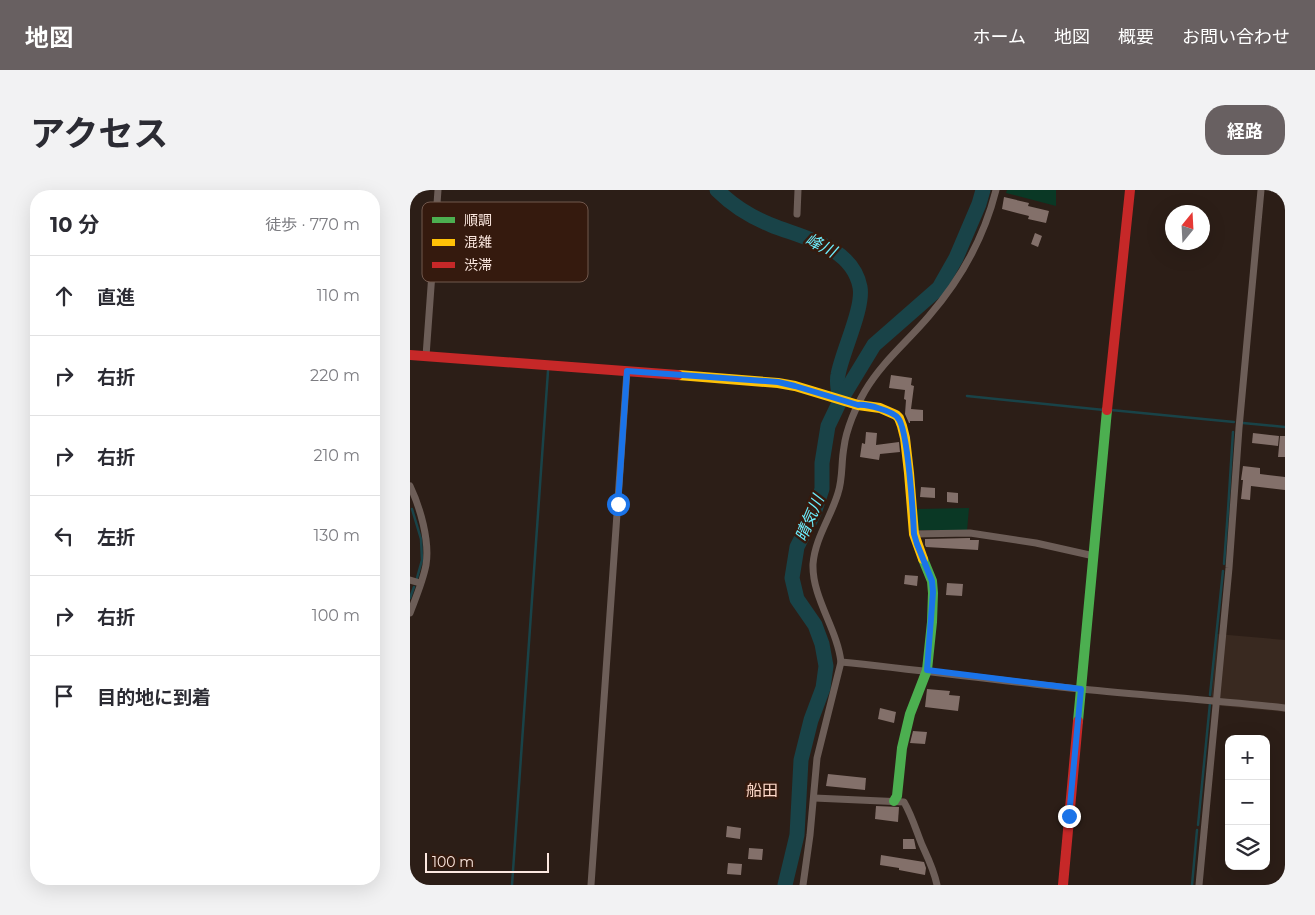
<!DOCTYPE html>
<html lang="ja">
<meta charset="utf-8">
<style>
body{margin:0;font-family:Montserrat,"Noto Sans JP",sans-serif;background:#f2f2f3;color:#2b2b33}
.controls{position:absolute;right:15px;bottom:15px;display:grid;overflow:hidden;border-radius:10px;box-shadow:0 5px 20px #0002}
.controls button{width:45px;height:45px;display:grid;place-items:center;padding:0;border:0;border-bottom:1px solid #e1e1e2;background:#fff;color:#2b2b33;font:25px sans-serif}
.compass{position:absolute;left:755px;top:15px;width:45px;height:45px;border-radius:50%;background:#fff;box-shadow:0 5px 20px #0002;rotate:18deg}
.scale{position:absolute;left:15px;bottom:12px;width:124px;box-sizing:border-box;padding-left:5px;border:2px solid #fce8e0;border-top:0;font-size:14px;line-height:18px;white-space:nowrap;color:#fce8e0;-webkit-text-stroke:4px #351a0e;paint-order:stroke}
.stop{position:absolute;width:15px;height:15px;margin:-11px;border:4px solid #1a73e8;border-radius:50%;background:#fff}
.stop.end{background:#1a73e8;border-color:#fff;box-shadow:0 1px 5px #0008}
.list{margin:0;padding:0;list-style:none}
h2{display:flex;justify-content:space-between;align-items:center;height:65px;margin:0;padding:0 20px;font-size:21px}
h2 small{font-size:16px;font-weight:400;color:#7c7c81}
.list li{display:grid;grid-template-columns:32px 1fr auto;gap:15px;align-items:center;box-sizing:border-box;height:80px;padding:0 20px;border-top:1px solid #e1e1e2}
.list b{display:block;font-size:19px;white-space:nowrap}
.list em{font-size:16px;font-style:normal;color:#7c7c81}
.icon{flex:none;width:28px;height:28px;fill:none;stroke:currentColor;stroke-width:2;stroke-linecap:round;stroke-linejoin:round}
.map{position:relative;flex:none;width:875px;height:695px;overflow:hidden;border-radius:20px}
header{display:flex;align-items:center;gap:30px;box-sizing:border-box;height:70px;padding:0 25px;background:#686061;color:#fff}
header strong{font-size:24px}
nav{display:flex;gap:28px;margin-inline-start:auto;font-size:18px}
.intro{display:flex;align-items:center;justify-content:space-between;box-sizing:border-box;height:120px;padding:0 30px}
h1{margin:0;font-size:35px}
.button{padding:12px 22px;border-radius:20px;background:#686061;color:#fff;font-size:18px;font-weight:700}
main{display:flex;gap:30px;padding:0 30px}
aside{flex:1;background:#fff;border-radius:20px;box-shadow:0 5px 20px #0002}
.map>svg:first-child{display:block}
.commercial{fill:#392920}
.green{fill:#0a3825}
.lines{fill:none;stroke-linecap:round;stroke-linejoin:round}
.stream{stroke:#194348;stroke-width:2.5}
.river{stroke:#194348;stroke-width:15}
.building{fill:#83706a}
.street{stroke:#6d5e58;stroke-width:7}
.fast{stroke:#4caf50;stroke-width:10}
.slow{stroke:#ffc107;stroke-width:10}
.jam{stroke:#c62828;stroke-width:10}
.route{stroke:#1a73e8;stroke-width:6}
.labels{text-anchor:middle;stroke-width:5;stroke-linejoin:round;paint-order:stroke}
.water-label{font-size:16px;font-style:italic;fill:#6defff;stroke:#351a0e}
.neighbourhood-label{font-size:16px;fill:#fed8c8;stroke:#351a0e}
.key{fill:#351a0e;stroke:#71584d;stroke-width:1}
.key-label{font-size:14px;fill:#fce8e0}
</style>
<header>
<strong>地図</strong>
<nav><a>ホーム</a><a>地図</a><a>概要</a><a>お問い合わせ</a></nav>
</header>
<div class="intro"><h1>アクセス</h1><a class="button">経路</a></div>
<main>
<aside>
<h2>10 分<small>徒歩 · 770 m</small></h2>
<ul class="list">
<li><svg class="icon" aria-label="ahead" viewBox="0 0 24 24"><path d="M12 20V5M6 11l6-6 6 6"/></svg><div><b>直進</b></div><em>110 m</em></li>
<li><svg class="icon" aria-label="right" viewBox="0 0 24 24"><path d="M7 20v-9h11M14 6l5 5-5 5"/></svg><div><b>右折</b></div><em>220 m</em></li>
<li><svg class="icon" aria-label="right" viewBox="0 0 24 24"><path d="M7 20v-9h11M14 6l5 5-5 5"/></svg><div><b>右折</b></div><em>210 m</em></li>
<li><svg class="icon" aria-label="left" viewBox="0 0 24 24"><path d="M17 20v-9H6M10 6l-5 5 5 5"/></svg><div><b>左折</b></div><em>130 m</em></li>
<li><svg class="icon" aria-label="right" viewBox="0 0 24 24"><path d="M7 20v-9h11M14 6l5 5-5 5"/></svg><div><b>右折</b></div><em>100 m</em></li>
<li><svg class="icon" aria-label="arrive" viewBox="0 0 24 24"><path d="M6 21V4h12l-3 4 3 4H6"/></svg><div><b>目的地に到着</b></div></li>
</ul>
</aside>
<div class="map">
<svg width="875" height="695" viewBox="0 0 875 695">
<rect width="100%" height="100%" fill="#2c1e17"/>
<path class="commercial" d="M807,444L875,450V522L801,515Z"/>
<g class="green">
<path d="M597,0H646V16L596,3Z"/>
<path d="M559,318L557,341L506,340L507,319Z"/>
</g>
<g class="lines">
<g class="stream">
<path d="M557,206L694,220"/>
<path d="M701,220L824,232"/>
<path d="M833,233L875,237"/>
<path d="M2,319L11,349L12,370L7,388"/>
<path d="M814,374L818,320L823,242"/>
<path d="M0,408L4,397"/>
<path d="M800,505L813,381"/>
<path d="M788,635L800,513"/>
<path d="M102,695L138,181"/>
<path d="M782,695L787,640"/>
</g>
<g class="river">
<path d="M307,0C322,15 341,27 361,35C393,48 442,56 450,97C454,118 432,162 428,185C426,192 429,203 430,211"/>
<path d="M375,695L387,645L391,570L401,530L413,498L416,476L412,454L405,435L387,409L382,388L387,357L404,323L412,299V273L418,236L430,211L464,155L529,98L546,68L569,14L573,0"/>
</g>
</g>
<g class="building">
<path d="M594,7L619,13L618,16L639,21L636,33L618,29L619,26L592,19Z"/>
<path d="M625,43L632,46L628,57L621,54Z"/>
<path d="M481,185L502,188L501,195L504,196L501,219L513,220V231H500V227V233H499L495,224L496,210L494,209L495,200L479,198Z"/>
<path d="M456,242L467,243L466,255L489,252L490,262L470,264L469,270L450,267L452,253L455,254Z"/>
<path d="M843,243L869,246L868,256L842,253Z"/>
<path d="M870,246H875V267H868Z"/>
<path d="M833,276L850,278V284L875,287V300L841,296L840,310L831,309L833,290H831Z"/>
<path d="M511,297L525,298V308L510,307Z"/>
<path d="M537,302L548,303V313L537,312Z"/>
<path d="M560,348V350H569L568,360L516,357L515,355V349Z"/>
<path d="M495,385L508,386L507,396L494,394Z"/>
<path d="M537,393L553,394L552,406L536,405Z"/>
<path d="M517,499L540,501L539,505L550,506L548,521L515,517Z"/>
<path d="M470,518L486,522L484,533L468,529Z"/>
<path d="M503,541L517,542L515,554L500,553Z"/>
<path d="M418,584L456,588L455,600L416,596Z"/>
<path d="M466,616L489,617L488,632L465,629Z"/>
<path d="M317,636L331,638L330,649L316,647Z"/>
<path d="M493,649H504L506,659H493Z"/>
<path d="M339,658L353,659L352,670L338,669Z"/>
<path d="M471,665L514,672L516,678L515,685L489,680V678L470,675Z"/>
<path d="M318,673L332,674L331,685L317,684Z"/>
</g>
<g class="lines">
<g class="street">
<path d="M387,24L388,0"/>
<path d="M16,166L28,0"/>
<path d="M0,296C10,317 20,351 16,375C13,391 6,407 0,423"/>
<path d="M504,344L560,343L626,353L684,366"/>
<path d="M0,390L10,393"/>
<path d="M431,472C511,480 591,491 671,499C739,506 807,510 875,518"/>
<path d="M404,608L494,612C502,626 506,640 512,655C518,668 524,680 527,695"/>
<path d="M181,695L217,181"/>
<path d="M393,695L400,645L407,568L431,472C427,438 402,408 403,374C405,348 421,327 428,303C433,288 431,273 434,257C436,240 446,216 455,201C472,172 498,151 519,126C551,89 574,48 586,0"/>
<path d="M789,695L819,378L829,238L851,0"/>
</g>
<g class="fast">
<path d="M668,531L697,220"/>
<path d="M484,611L487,606L492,558L500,524L517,480L522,432L523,403L522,391L513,369"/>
</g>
<path class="slow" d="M268,185L368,193L385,196L448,215L470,218L486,225L489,228L492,236L495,248L499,283L504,344L513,369"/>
<g class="jam">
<path d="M0,165L268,185"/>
<path d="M697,220L720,0"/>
<path d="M653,695L668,531"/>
</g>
</g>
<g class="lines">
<path class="route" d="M208,314L217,181L368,192L385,196L448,215C457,214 483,221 488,228C498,239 503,324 504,344L507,354L522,391L523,402L517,480L671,499L659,626"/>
</g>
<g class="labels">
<g class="water-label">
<text transform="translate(411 55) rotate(27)" y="6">峰川</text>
<text transform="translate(399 328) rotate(-67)" y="6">晴気川</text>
</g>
<g class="neighbourhood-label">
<text x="352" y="606">船田</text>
</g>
</g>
<rect x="12" y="12" width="166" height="80" rx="8" class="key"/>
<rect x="22" y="27" width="23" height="6" fill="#4caf50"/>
<rect x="22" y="49" width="23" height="7" fill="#ffc107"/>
<rect x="22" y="72" width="23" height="6" fill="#c62828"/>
<g class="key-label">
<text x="54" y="35">順調</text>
<text x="54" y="57">混雑</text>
<text x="54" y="80">渋滞</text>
</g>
</svg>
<div class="controls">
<button>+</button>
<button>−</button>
<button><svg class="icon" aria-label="layers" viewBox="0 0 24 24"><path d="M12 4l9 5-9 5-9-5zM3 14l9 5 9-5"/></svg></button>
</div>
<svg class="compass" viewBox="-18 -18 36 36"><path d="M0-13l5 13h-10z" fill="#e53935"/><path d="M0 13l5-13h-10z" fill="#7c7c81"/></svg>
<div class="scale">100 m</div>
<div class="stop" style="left:208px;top:314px"></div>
<div class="stop end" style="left:659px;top:626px"></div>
</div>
</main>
